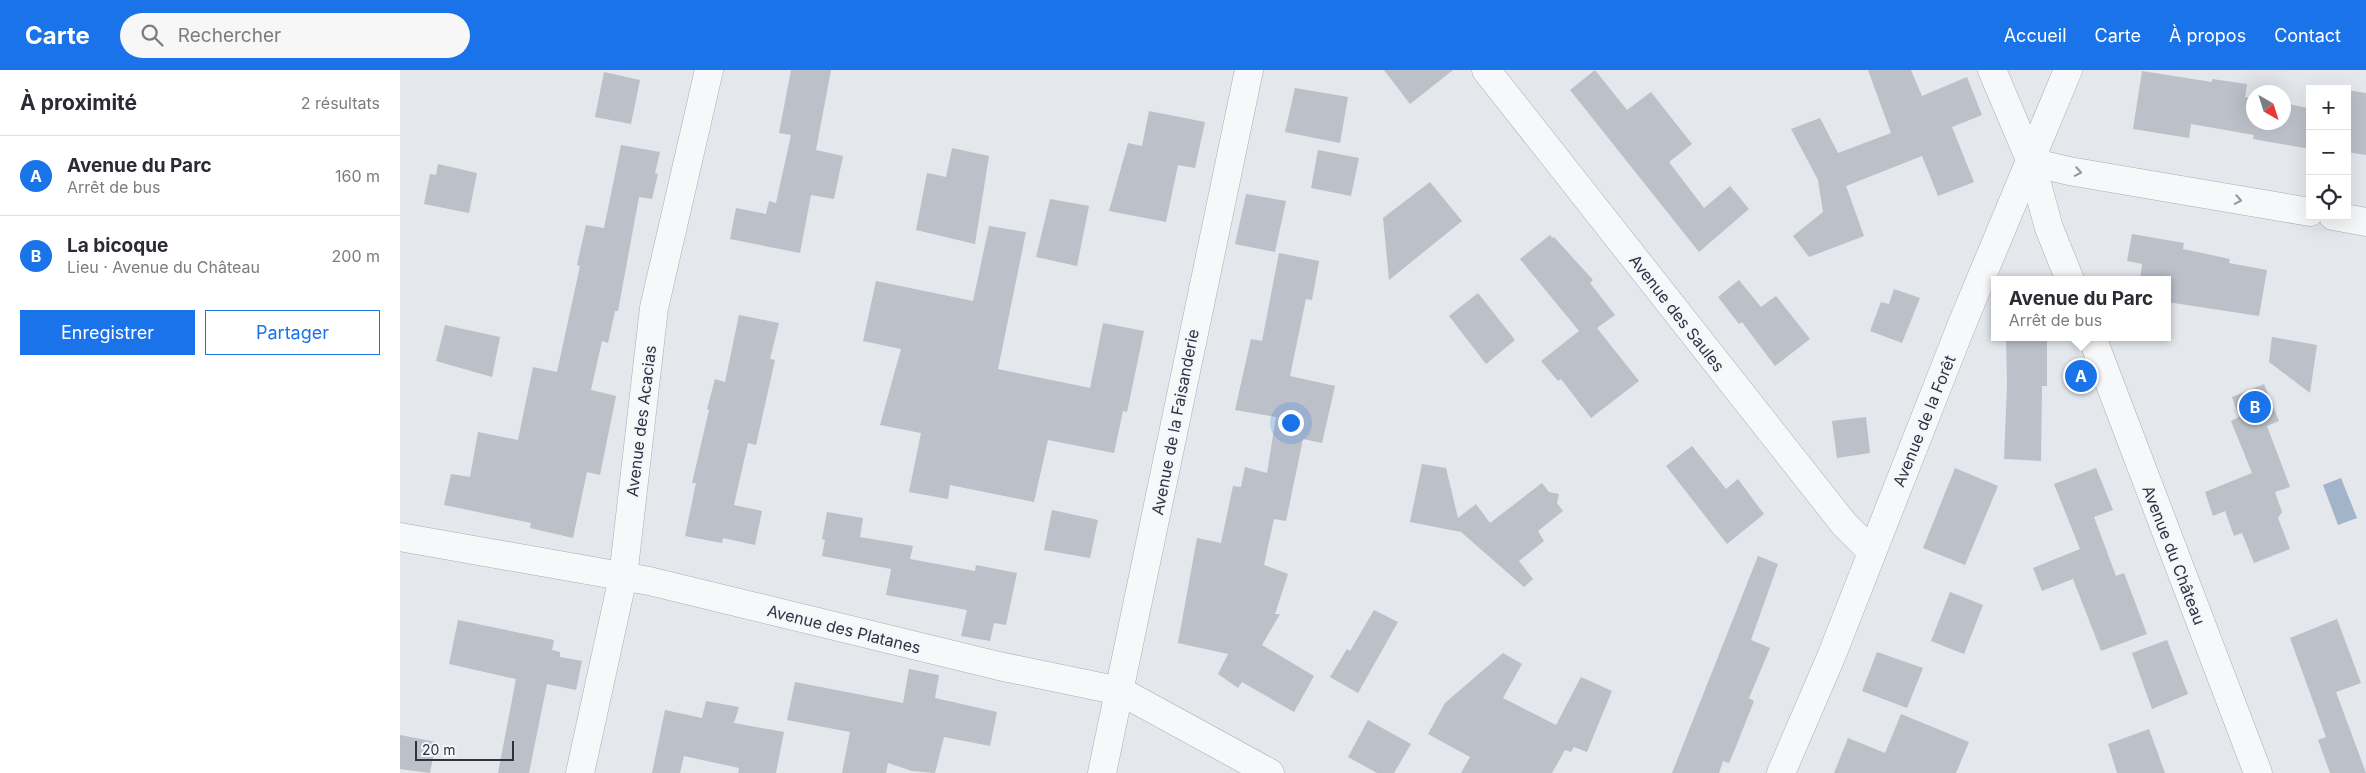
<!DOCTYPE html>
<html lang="fr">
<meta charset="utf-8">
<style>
body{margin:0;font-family:Inter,sans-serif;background:#f7f7f7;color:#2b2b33}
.controls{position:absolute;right:15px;top:15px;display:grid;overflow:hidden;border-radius:0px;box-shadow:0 5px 20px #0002}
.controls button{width:45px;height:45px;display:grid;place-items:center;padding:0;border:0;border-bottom:1px solid #e1e1e2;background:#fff;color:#2b2b33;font:25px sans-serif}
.compass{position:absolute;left:1846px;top:15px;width:45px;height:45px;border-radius:50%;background:#fff;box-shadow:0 5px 20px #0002;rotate:141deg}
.scale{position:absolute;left:15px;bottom:12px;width:99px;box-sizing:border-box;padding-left:5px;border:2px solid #2c3444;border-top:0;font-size:14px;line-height:18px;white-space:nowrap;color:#2c3444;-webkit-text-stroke:4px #f4f6f9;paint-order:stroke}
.you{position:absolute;left:890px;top:352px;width:18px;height:18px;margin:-12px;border:4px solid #fff;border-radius:50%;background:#1a73e8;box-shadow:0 0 0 8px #1a73e833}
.badge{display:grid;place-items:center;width:32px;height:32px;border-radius:50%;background:#1a73e8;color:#fff;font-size:16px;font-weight:700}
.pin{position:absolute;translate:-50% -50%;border:2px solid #fff;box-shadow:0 1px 5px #0006}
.popup{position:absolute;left:1591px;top:206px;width:180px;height:65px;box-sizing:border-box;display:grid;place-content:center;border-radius:0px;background:#fff;filter:drop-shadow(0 1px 4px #0005);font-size:16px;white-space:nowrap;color:#7c7c81}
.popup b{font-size:19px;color:#2b2b33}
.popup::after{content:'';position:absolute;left:50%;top:100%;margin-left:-10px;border:10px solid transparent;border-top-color:#fff}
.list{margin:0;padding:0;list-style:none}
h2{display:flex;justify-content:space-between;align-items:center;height:65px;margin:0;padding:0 20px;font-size:21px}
h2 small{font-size:16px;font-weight:400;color:#7c7c81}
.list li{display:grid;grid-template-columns:32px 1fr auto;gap:15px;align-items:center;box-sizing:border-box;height:80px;padding:0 20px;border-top:1px solid #e1e1e2}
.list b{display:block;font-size:19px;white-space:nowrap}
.list p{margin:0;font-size:16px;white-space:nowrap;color:#7c7c81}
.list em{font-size:16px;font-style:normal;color:#7c7c81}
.actions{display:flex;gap:10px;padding:15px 20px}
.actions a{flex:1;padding:11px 0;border:1px solid #1a73e8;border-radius:0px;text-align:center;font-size:18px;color:#1a73e8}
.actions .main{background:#1a73e8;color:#fff}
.icon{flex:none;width:28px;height:28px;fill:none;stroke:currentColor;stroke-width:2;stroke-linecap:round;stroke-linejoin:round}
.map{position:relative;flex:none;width:1966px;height:703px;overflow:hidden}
header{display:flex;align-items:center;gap:30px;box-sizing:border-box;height:70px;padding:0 25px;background:#1a73e8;color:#fff}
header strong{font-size:24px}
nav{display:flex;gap:28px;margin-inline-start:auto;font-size:18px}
.search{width:350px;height:45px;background:#f7f7f7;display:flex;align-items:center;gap:12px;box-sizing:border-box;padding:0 18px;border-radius:28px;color:#7c7c81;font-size:19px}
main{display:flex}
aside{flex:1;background:#fff}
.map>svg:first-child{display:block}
.water{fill:#a1b4ca}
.building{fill:#bbc0c9}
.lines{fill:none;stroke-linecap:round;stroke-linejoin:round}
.minor-casing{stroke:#a9aeb6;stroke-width:29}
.tertiary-casing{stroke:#a9aeb6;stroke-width:29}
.minor{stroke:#f7f8fa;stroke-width:28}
.tertiary{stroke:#f7f8fa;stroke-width:28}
.oneway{stroke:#92969f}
.labels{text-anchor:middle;stroke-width:4;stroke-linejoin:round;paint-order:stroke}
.street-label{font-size:16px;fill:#2c3444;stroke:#f4f6f9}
</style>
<header>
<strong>Carte</strong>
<div class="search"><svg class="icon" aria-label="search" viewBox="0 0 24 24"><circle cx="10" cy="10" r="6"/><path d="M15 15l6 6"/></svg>Rechercher</div>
<nav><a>Accueil</a><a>Carte</a><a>À propos</a><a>Contact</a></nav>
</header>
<main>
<aside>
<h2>À proximité<small>2 résultats</small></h2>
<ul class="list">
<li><span class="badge">A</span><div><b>Avenue du Parc</b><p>Arrêt de bus</p></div><em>160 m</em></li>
<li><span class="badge">B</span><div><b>La bicoque</b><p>Lieu · Avenue du Château</p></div><em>200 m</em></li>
</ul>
<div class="actions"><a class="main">Enregistrer</a><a>Partager</a></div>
</aside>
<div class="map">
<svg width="1966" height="703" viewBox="0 0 1966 703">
<rect width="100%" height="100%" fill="#e4e7ec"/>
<path class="water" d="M1941,408L1957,448L1938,455L1923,415Z"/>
<g class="building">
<path d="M391,0H431L416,80L443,86L434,129L411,125L400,183L330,169L336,138L366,144L369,131L376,133L391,65L379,63Z"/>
<path d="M984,0H1053L1010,34Z"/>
<path d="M1195,0L1227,40L1251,22L1292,74L1269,92L1304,138L1330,116L1349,139L1299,182L1170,20Z"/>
<path d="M1468,0H1511L1522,26L1567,7L1582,45L1552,57L1574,112L1538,126L1522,86L1446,116L1464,166L1409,187L1393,166L1423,142L1418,110L1391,59L1420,48L1438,83L1491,63Z"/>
<path d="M1742,1L1812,12V9L1847,14L1845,27L1854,28V52H1884V33L1908,38L1910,28V79L1853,69L1854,65L1791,54L1789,68L1733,59Z"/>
<path d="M204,2L240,10L231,54L195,47Z"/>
<path d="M895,18L948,27L940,73L885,62Z"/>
<path d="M1947,20L1966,23V85L1947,82Z"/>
<path d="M749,41L805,52L795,98L778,95L766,152L709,141L728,73L742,76Z"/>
<path d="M221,75L260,82L255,103L258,104L252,129L239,127L218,241H215L208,273L202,271L191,320L216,326L200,405L187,402L173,468L130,458L131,453L44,435L51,404L70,407L78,362L118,370L133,297L157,302L180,196L177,195L186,155L204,158Z"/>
<path d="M552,78L589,86L575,174L516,160L527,103L546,107Z"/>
<path d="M918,80L959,88L951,126L911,118Z"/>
<path d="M38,94L77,103L69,143L24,134L30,104L36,105Z"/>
<path d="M1030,112L1062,151L989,210L983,148Z"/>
<path d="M846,124L886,131L875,182L835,174Z"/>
<path d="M650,129L689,136L677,196L636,187Z"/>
<path d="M589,156L626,162L598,299L690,318L703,253L744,261L727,342L723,341L714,383L648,370L634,432L550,415L548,429L509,422L521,363L480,355L501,279L463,271L476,211L573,231Z"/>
<path d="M1732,164L1784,173L1783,179L1830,189L1829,193L1867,200L1859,246L1767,232V210H1740L1742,194L1727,191Z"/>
<path d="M1150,165L1152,168L1154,167L1193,210L1190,213L1215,245L1197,258L1239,311L1191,348L1161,309L1158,311L1141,291L1179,261L1120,189Z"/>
<path d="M879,183L919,191L912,230L906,229L890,306L935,316L922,373L903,369L886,451L874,449L864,495L888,504L875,544H880L862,575L914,606L894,642L842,612L838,618L818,604L828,584L778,573L797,468L821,473L833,416L841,417L845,397L867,403L876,347L835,340L851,269L862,271Z"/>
<path d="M1339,210L1361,237L1376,226L1410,269L1375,296L1342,252L1339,254L1318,227Z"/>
<path d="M1494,219L1520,228L1502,273L1470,261L1481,232L1489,234Z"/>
<path d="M1078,223L1115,270L1086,294L1049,246Z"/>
<path d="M339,245L379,253L370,289L375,290L356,375L348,373L334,435L362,441L355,475L323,468L322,473L285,466L296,413H292L309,340L307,339L315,309L325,312Z"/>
<path d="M45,255L100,267L92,307L36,291Z"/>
<path d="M1872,267L1917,275L1910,323L1869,292Z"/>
<path d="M1606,268L1647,270V316H1642L1641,391L1604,389L1607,315Z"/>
<path d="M1864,314L1879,351L1867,356L1890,417L1875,422L1882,442L1878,448L1890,479L1854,493L1842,463L1834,466L1825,441L1813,446L1805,422L1852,403L1831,351L1839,347L1832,327Z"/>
<path d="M1466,347L1470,383L1437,388L1432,351Z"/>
<path d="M1292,376L1326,419L1338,409L1364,444L1327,474L1266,396Z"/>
<path d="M1022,394L1046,398L1058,448L1076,434L1090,453L1142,413L1149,422L1159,424L1157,433L1163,441L1138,461L1144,471L1119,491L1133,509L1124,517L1061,462L1010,452Z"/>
<path d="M1555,398L1598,416L1565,495L1523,478Z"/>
<path d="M1696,398L1713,440L1694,447L1716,506L1724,503L1747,564L1701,581L1673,509L1642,521L1633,498L1680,479L1654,414Z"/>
<path d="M652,440L698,450L690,488L644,480Z"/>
<path d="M427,442L463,448L460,467L513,476L510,489L575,501L576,495L617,503L606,555L594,553L590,571L561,566L567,540L486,525L491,499L422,486L425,470L422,469Z"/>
<path d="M1358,486L1378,494L1351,570L1370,578L1349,628L1354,631L1335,679L1329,693L1323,691L1319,703H1272Z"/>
<path d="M1550,522L1583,535L1564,584L1531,571Z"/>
<path d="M974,540L998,552L958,623L930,607L947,579L950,581Z"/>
<path d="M1937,549L1961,613L1936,622L1966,703H1930L1918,670L1926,667L1890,568Z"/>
<path d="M58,550L154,570L152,580L160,582V587L182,591L176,620L147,614L129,703H98L116,609L49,594Z"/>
<path d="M1767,570L1788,624L1752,639L1732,583Z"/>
<path d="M1477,582L1523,598L1507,638L1462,621Z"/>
<path d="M1103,583L1122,594L1103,628L1156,655L1181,607L1212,621L1187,682L1174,677L1171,682L1165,680L1152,703H1061L1070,687L1028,664L1045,633Z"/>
<path d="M509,599L539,605L535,628L597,642L590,676L544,667L535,703L512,701L488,693L486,703H442L450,662L387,650L395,612L503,633Z"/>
<path d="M306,631L339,637L334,653L384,662L376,703H338L339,698L284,686L280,703H252L265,640L302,648Z"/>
<path d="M1501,644L1569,672L1556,703H1434L1448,668L1485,683Z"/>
<path d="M968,650L1011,674L994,703H977L948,687Z"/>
<path d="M1749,659L1765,703H1717L1708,674Z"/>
<path d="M0,665L36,672L30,703L0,699Z"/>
</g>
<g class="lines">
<g class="minor-casing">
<g id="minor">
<path d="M1086,0L1444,454L1472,482"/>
<path d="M1592,0L1631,92L1649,158L1670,210"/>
<path d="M1631,92L1669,101L1910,142"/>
<path d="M1933,146L1966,152"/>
<path d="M1692,267L1858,703"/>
<path d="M0,467L249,511L599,596L720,621L870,703"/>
<path d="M180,703L223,507L254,238L309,0"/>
<path d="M702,703L849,0"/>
</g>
</g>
<g class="tertiary-casing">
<path id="tertiary" d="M1381,703L1431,587L1562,254L1668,0"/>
</g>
<use href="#minor" class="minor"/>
<use href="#tertiary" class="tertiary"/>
</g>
<defs><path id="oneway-chevron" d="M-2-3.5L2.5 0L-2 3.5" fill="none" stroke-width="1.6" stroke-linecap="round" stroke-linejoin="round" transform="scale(1.25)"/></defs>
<g class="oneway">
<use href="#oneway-chevron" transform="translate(1678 102) rotate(10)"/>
<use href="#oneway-chevron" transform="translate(1838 130) rotate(10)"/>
</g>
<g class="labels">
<g class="street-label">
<text transform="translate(1277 243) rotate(52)" y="6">Avenue des Saules</text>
<text transform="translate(241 351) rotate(-83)" y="6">Avenue des Acacias</text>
<text transform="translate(1524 351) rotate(-68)" y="6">Avenue de la Forêt</text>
<text transform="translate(775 352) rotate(-79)" y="6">Avenue de la Faisanderie</text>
<text transform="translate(1774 485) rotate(69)" y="6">Avenue du Château</text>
<text transform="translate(444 559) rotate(14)" y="6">Avenue des Platanes</text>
</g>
</g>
</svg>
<div class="controls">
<button>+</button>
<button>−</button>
<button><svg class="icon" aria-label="locate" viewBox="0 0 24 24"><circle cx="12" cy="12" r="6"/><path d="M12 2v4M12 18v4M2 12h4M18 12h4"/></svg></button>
</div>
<svg class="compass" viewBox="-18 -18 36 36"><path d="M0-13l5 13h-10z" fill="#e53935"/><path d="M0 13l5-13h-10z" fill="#7c7c81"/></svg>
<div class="scale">20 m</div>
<div class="you"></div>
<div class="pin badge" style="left:1681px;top:306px">A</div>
<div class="popup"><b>Avenue du Parc</b>Arrêt de bus</div>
<div class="pin badge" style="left:1855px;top:337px">B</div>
</div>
</main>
